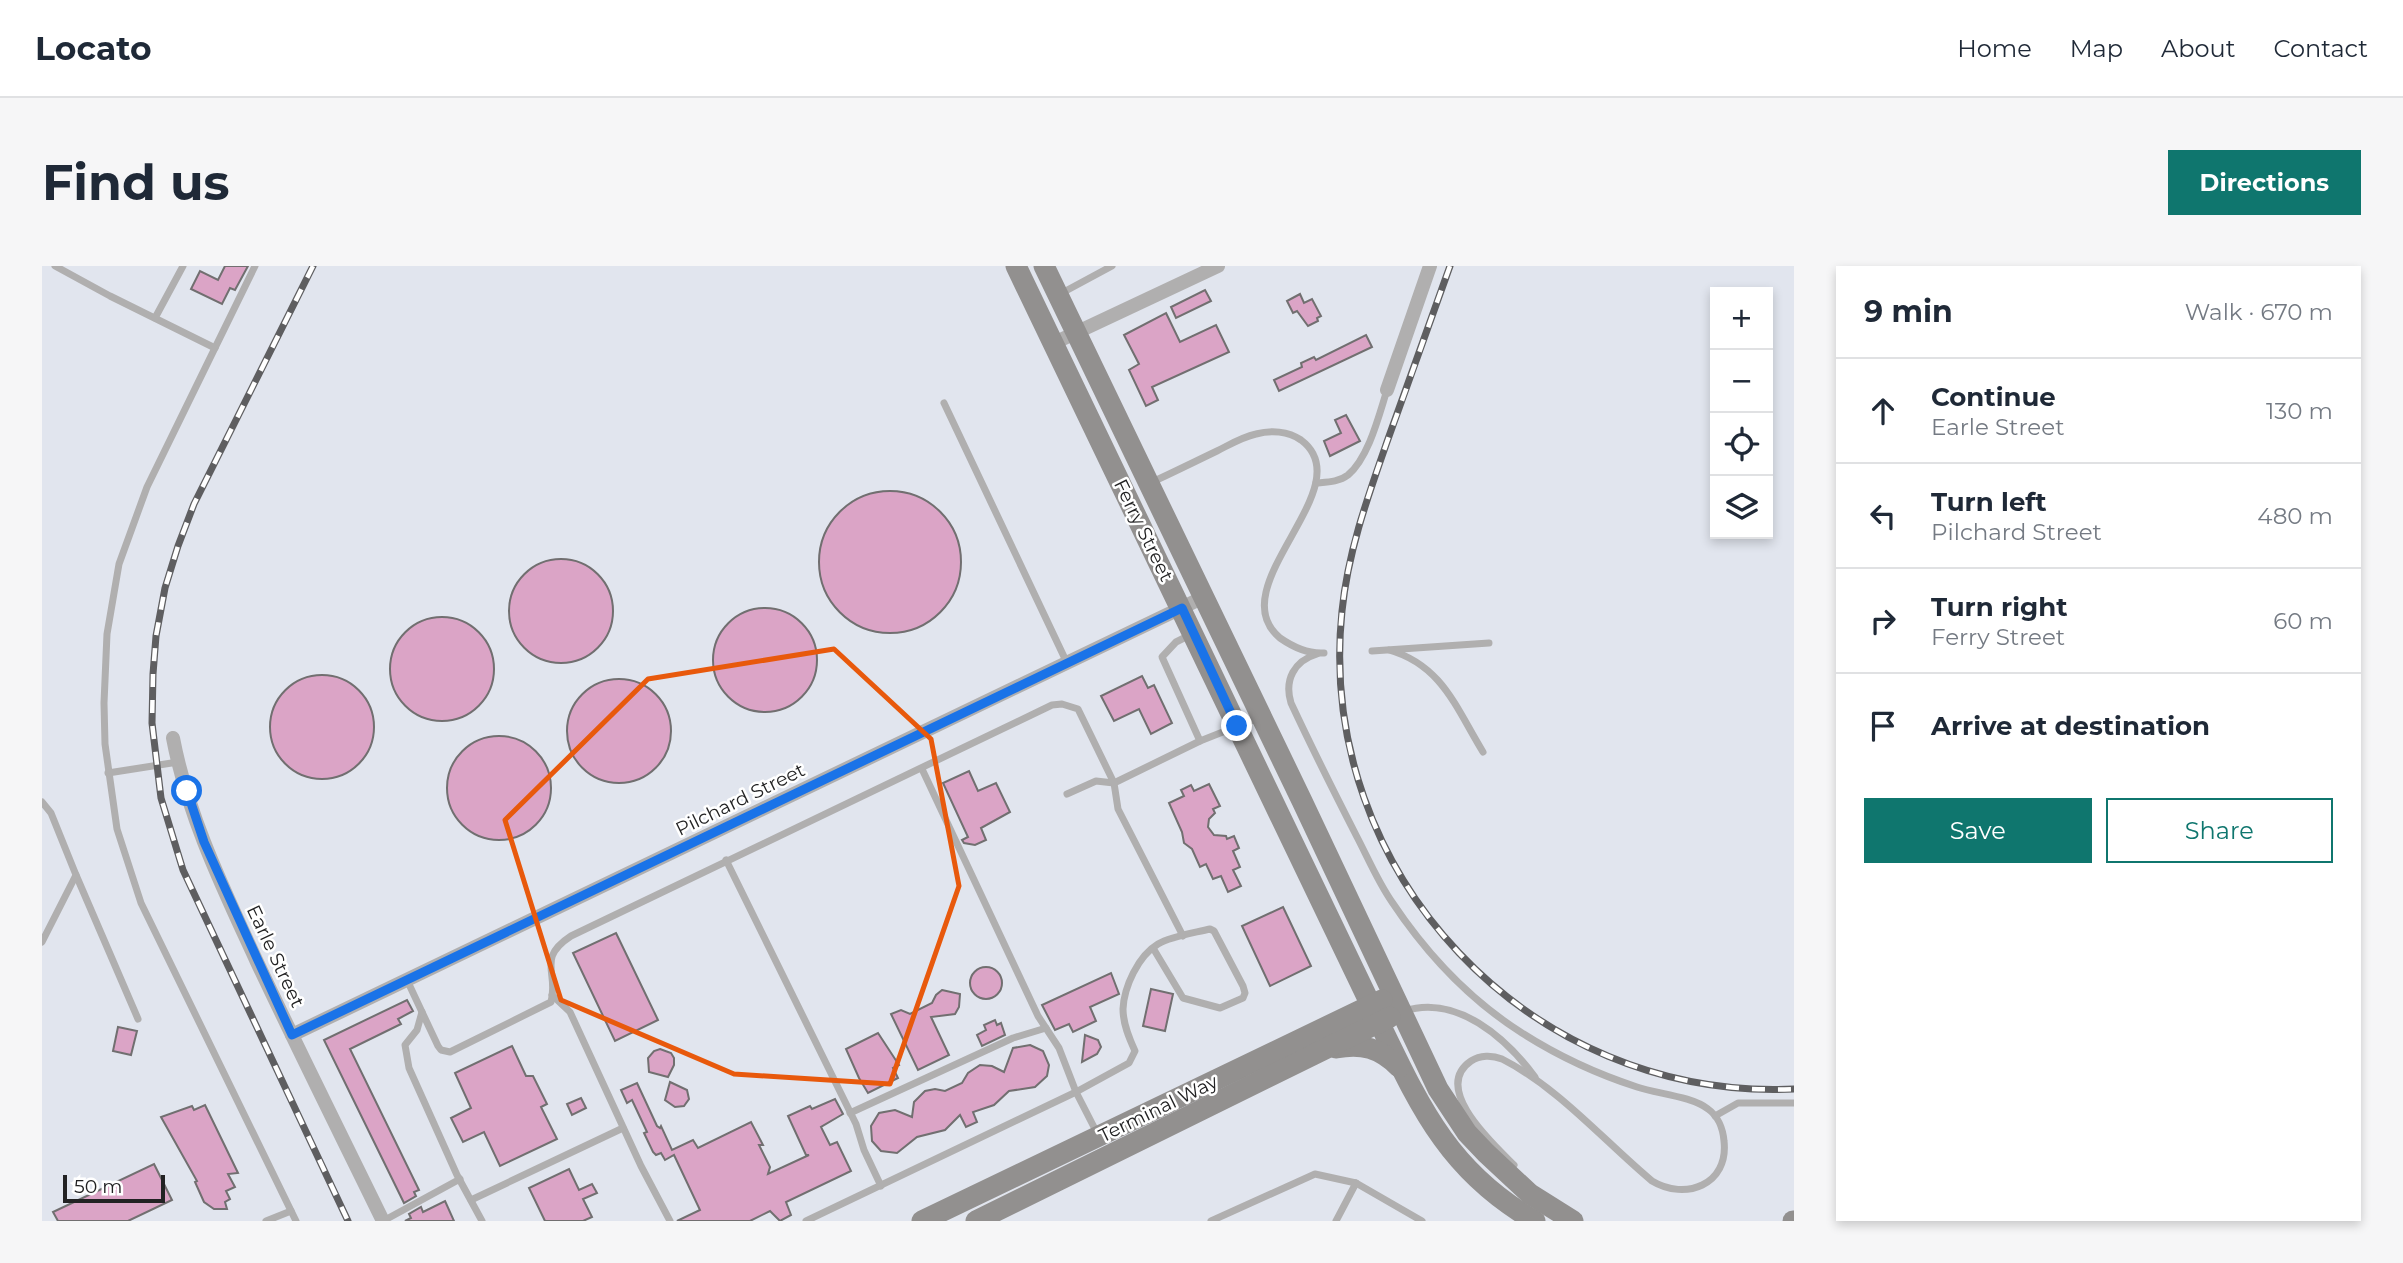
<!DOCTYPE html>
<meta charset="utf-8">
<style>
body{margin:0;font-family:Montserrat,sans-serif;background:#f6f6f7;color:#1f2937}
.controls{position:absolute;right:21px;top:21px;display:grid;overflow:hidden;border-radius:0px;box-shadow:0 4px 10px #0003}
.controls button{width:63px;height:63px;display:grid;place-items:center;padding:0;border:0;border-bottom:2px solid #e0e1e3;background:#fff;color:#1f2937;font:35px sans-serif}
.scale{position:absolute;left:21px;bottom:18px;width:102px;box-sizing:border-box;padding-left:7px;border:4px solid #222223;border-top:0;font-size:19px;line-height:24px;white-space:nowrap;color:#222223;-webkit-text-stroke:5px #fff;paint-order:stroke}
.stop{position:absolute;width:21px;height:21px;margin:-16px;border:5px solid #1a73e8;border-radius:50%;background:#fff}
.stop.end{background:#1a73e8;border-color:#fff;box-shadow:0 2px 7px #0008}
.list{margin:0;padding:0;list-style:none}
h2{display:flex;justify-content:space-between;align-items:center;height:91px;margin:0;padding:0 28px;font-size:30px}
h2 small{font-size:23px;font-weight:400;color:#747a83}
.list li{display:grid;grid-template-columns:46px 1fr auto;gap:21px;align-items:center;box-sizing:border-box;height:105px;padding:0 28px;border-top:2px solid #e0e1e3}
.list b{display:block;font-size:26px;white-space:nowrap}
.list p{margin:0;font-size:23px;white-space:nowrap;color:#747a83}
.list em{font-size:23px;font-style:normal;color:#747a83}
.actions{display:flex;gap:14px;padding:21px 28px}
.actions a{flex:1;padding:16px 0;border:2px solid #0f766e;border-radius:0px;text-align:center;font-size:24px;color:#0f766e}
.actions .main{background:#0f766e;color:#fff}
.icon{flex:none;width:38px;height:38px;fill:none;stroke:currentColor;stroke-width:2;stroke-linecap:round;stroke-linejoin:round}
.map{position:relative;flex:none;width:1752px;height:955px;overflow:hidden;border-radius:0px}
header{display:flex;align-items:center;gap:42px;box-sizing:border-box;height:98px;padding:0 35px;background:#fff;border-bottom:2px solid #e0e1e3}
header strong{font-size:33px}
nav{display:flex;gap:38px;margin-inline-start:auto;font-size:24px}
.intro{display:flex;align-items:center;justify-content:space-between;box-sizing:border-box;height:168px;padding:0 42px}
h1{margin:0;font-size:49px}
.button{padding:18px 32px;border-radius:0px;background:#0f766e;color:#fff;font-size:24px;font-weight:700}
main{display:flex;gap:42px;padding:0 42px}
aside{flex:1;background:#fff;border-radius:0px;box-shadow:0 4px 10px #0003}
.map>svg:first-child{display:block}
.built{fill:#e1e5ee;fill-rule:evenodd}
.building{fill:#dba4c6;stroke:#716f70;stroke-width:2}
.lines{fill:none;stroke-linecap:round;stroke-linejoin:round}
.lane{stroke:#b0afaf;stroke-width:7}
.street{stroke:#b0afaf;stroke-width:14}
.secondary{stroke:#92908f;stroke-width:21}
.rail-casing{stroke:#5e5e60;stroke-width:7}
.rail{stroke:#fff;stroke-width:4.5;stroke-dasharray:13;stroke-linecap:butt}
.route{stroke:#1a73e8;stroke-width:9}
.marked{fill:none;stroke:#e8590c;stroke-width:5;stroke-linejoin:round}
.labels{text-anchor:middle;stroke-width:5;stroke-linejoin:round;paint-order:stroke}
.street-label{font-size:19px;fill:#222223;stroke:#fff}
</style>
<header>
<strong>Locato</strong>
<nav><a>Home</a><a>Map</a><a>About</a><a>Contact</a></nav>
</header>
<div class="intro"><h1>Find us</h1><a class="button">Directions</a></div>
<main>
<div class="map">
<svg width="1752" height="955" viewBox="0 0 1752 955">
<rect width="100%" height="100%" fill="#eeeff1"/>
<path class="built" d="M0,0H1752V955H0ZM1673,26H1726V268H1673Z"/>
<g class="building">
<path d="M183,0H206L193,24L188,22L180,38L149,23L158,5L176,14Z"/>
<path d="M1163,24L1169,35L1134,52L1129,41Z"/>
<path d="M1258,28L1262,37L1270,33L1279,50L1275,52L1276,55L1266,60L1255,45L1251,47L1245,35Z"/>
<path d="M1124,47L1138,76L1174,59L1187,86L1110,121L1116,134L1104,140L1087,104L1097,98L1082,69Z"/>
<path d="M1324,69L1330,81L1237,125L1232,114L1260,101L1259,97L1272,91L1274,94Z"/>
<path d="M1304,149L1318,175L1288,190L1282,175L1299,167L1293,154Z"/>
<circle cx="848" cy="296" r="71"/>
<circle cx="519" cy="345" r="52"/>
<circle cx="723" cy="394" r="52"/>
<circle cx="400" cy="403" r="52"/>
<circle cx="280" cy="461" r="52"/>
<path d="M1100,410L1106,422L1112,419L1130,457L1109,468L1097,443L1072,455L1059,430Z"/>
<circle cx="577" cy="465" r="52"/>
<circle cx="457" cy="522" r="52"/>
<path d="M927,505L936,525L954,517L968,546L939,562L944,574L933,579L922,577L920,574L926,571L901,517Z"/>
<path d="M1167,518L1178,540L1171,543L1173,547L1167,553L1166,561L1172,569L1184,570L1185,573L1192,570L1197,582L1191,585L1198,601L1191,604L1199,620L1186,626L1179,610L1171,613L1164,598L1158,601L1150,583L1142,577L1140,566L1127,537L1142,530L1139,524L1149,519L1152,525Z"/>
<path d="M1241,641L1269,700L1228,720L1200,660Z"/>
<path d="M574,667L616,754L573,775L531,687Z"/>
<circle cx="944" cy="717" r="16"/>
<path d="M1069,707L1077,728L1048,741L1054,755L1031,766L1027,758L1013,764L1000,739Z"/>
<path d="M1109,723L1131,728L1123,765L1101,760Z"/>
<path d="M900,724L918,728L917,741L913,748L889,751L907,789L876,804L849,748L859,744L868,748L890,737L894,729Z"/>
<path d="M365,734L371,745L356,753L359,758L308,783L377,924L372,926L374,930L362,937L282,774Z"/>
<path d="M953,754L955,759L959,757L963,769L940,780L935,769L944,764L942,759Z"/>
<path d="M76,761L95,765L89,789L71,785Z"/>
<path d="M836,767L857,799L851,802L856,812L826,827L817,812L804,783Z"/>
<path d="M1043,769L1056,774L1059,781L1055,788L1040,796Z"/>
<path d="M988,779L1001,785L1007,799L1005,810L993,821L967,825L952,839L931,846L935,856L924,861L918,849L903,864L875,871L855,887L839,885L830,875L829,860L837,847L853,844L870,851L872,836L883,825L893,823L903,825L920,817L926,807L938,799L950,800L962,806L971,782Z"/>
<path d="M470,780L484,810H491L505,838L499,841L515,873L458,900L442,866L421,876L409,852L429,842L413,807Z"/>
<path d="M618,783L629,787L632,792V799L626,811L607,806L606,792L612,785Z"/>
<path d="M628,816L645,824L647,833L642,840L633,841L623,834Z"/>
<path d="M595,817L615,860L618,862L619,860L630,884L651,874L656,882L709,856L721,879H717L728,901L726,908L767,889H764L746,850L768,840L770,843L793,833L801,848L779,861L788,879L795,876L809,905L744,936L749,949L738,955L728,945L708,955H635L658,944L632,889L623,894L619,887L614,889L611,886L602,867L605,866L590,834L585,837L579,824Z"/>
<path d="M539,832L544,842L530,849L525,838Z"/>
<path d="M163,839L196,907L186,908L193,921L184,925L188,933L183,936L185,943H172L162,936L153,916L155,915L119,851L150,840L152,844Z"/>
<path d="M112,898L130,934L86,955H16L11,946Z"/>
<path d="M527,903L537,924L550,918L555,927L541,933L550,951L541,955H503L487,922Z"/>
<path d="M403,935L412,955H363L369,952L367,948L379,941L381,946Z"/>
</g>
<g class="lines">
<g class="lane">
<path d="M13,0L68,30L173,82"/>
<path d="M213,0L105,221L77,298L65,368L62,437L63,478L75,563L99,637L254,955"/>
<path d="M1018,28L1070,0"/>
<path d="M113,52L141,0"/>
<path d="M902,137L1025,397"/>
<path d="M1108,217C1130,207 1152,196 1175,185C1187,179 1200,171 1214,168C1229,164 1246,165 1259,174C1322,221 1176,321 1238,372C1251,381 1267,388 1282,387"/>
<path d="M1274,217C1285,216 1297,216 1306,209C1327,191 1337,149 1345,124"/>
<path d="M1148,369L1134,376L1120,391L1158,475"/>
<path d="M1347,384C1400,399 1414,442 1441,486"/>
<path d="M1330,385L1447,377"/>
<path d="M1275,388C1252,395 1242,414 1249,437C1270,482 1292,526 1315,571C1326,592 1336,616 1350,636C1384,687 1428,734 1480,767C1516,790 1555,808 1595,821C1616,828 1649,830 1666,843C1676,850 1681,863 1682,875C1687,919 1643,935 1610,915C1561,874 1517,822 1460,793C1450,789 1438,789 1429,795C1389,822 1451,878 1472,899"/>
<path d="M880,503L996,750L1017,782L1034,826L1055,867"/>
<path d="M66,507L136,496"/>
<path d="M1025,528L1054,515L1072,517"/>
<path d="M0,536L9,547L34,609L0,676"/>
<path d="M684,594L814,858L822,884L839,920"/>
<path d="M34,609L96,753"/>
<path d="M1141,670L1076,543L1072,517L1158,475L1216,452"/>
<path d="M365,714L380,746L375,764L363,779L367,802L415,909L440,955"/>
<path d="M510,729L528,746L599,900L628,955"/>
<path d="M1362,745C1415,728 1464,772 1493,811"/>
<path d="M380,746L396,780L399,784L408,786L509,736C517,706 494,693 529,670L1010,439L1020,438L1036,443L1072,517"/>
<path d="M808,847L971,772L1004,762"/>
<path d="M1673,850L1696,837H1752"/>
<path d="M1314,917L1380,955"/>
<path d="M429,934L581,862"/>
<path d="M224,955L249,945"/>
<path d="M341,955L418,913"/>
<path d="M764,955L1034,826L1087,797L1093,785C1087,772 1081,758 1081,743C1082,721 1096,690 1116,678C1130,670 1152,667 1168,663L1172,665L1201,720L1203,727L1201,732L1178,742L1141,732L1111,682"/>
<path d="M1169,955L1273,908L1314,917L1294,955"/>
</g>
<g class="street">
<path d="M1012,77L1176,0"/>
<path d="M1345,124L1388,0"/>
<path d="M131,472C146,551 182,624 215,696C256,783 299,869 341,955"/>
<path d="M250,769L1162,331"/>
</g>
<g class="secondary">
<path d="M974,0L1337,756C1378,841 1407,906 1493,955"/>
<path d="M1002,0L1260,535L1396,823L1425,867L1444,887L1488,928L1531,955"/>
<path d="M1294,782C1320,777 1338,782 1357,801"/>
<path d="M880,955L1340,734"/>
<path d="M934,955L1348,751"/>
<path d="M1751,955H1752"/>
</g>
<g class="rail-casing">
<g id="rail">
<path d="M271,0L152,238L136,280L123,322L114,370L111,408L110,457L119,532L141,604L306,955"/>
<path d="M1408,0C1387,58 1367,116 1346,173C1326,230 1306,285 1300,345C1273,607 1488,835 1752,823"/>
</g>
</g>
<use href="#rail" class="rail"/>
</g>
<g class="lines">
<path class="route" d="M145,525L162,576L250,769L1140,342L1195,460"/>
</g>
<path class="marked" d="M792,383L889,473L917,620L848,818L692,808L519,734L463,554L606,413Z"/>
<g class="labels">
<g class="street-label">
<text transform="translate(1102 264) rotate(64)" y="7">Ferry Street</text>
<text transform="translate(698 533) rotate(-26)" y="7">Pilchard Street</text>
<text transform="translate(234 690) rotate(65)" y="7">Earle Street</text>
<text transform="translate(1116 842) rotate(-26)" y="7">Terminal Way</text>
</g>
</g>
</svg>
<div class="controls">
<button>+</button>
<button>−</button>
<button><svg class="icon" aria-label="locate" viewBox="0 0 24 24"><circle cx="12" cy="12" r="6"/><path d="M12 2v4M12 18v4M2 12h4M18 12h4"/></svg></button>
<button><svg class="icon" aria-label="layers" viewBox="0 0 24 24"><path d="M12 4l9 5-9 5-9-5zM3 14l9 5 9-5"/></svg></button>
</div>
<div class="scale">50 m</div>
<div class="stop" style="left:145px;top:525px"></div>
<div class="stop end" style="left:1195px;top:460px"></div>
</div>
<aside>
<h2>9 min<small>Walk · 670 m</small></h2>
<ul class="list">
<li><svg class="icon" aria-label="ahead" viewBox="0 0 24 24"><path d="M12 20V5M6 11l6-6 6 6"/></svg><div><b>Continue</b><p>Earle Street</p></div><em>130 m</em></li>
<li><svg class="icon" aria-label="left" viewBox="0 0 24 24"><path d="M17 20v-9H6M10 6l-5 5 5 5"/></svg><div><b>Turn left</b><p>Pilchard Street</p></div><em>480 m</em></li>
<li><svg class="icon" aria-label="right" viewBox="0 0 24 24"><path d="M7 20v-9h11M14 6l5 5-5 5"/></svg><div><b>Turn right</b><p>Ferry Street</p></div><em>60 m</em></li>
<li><svg class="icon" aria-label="arrive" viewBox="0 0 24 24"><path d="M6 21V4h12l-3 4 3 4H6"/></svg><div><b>Arrive at destination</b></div></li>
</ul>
<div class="actions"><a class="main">Save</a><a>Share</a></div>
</aside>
</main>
